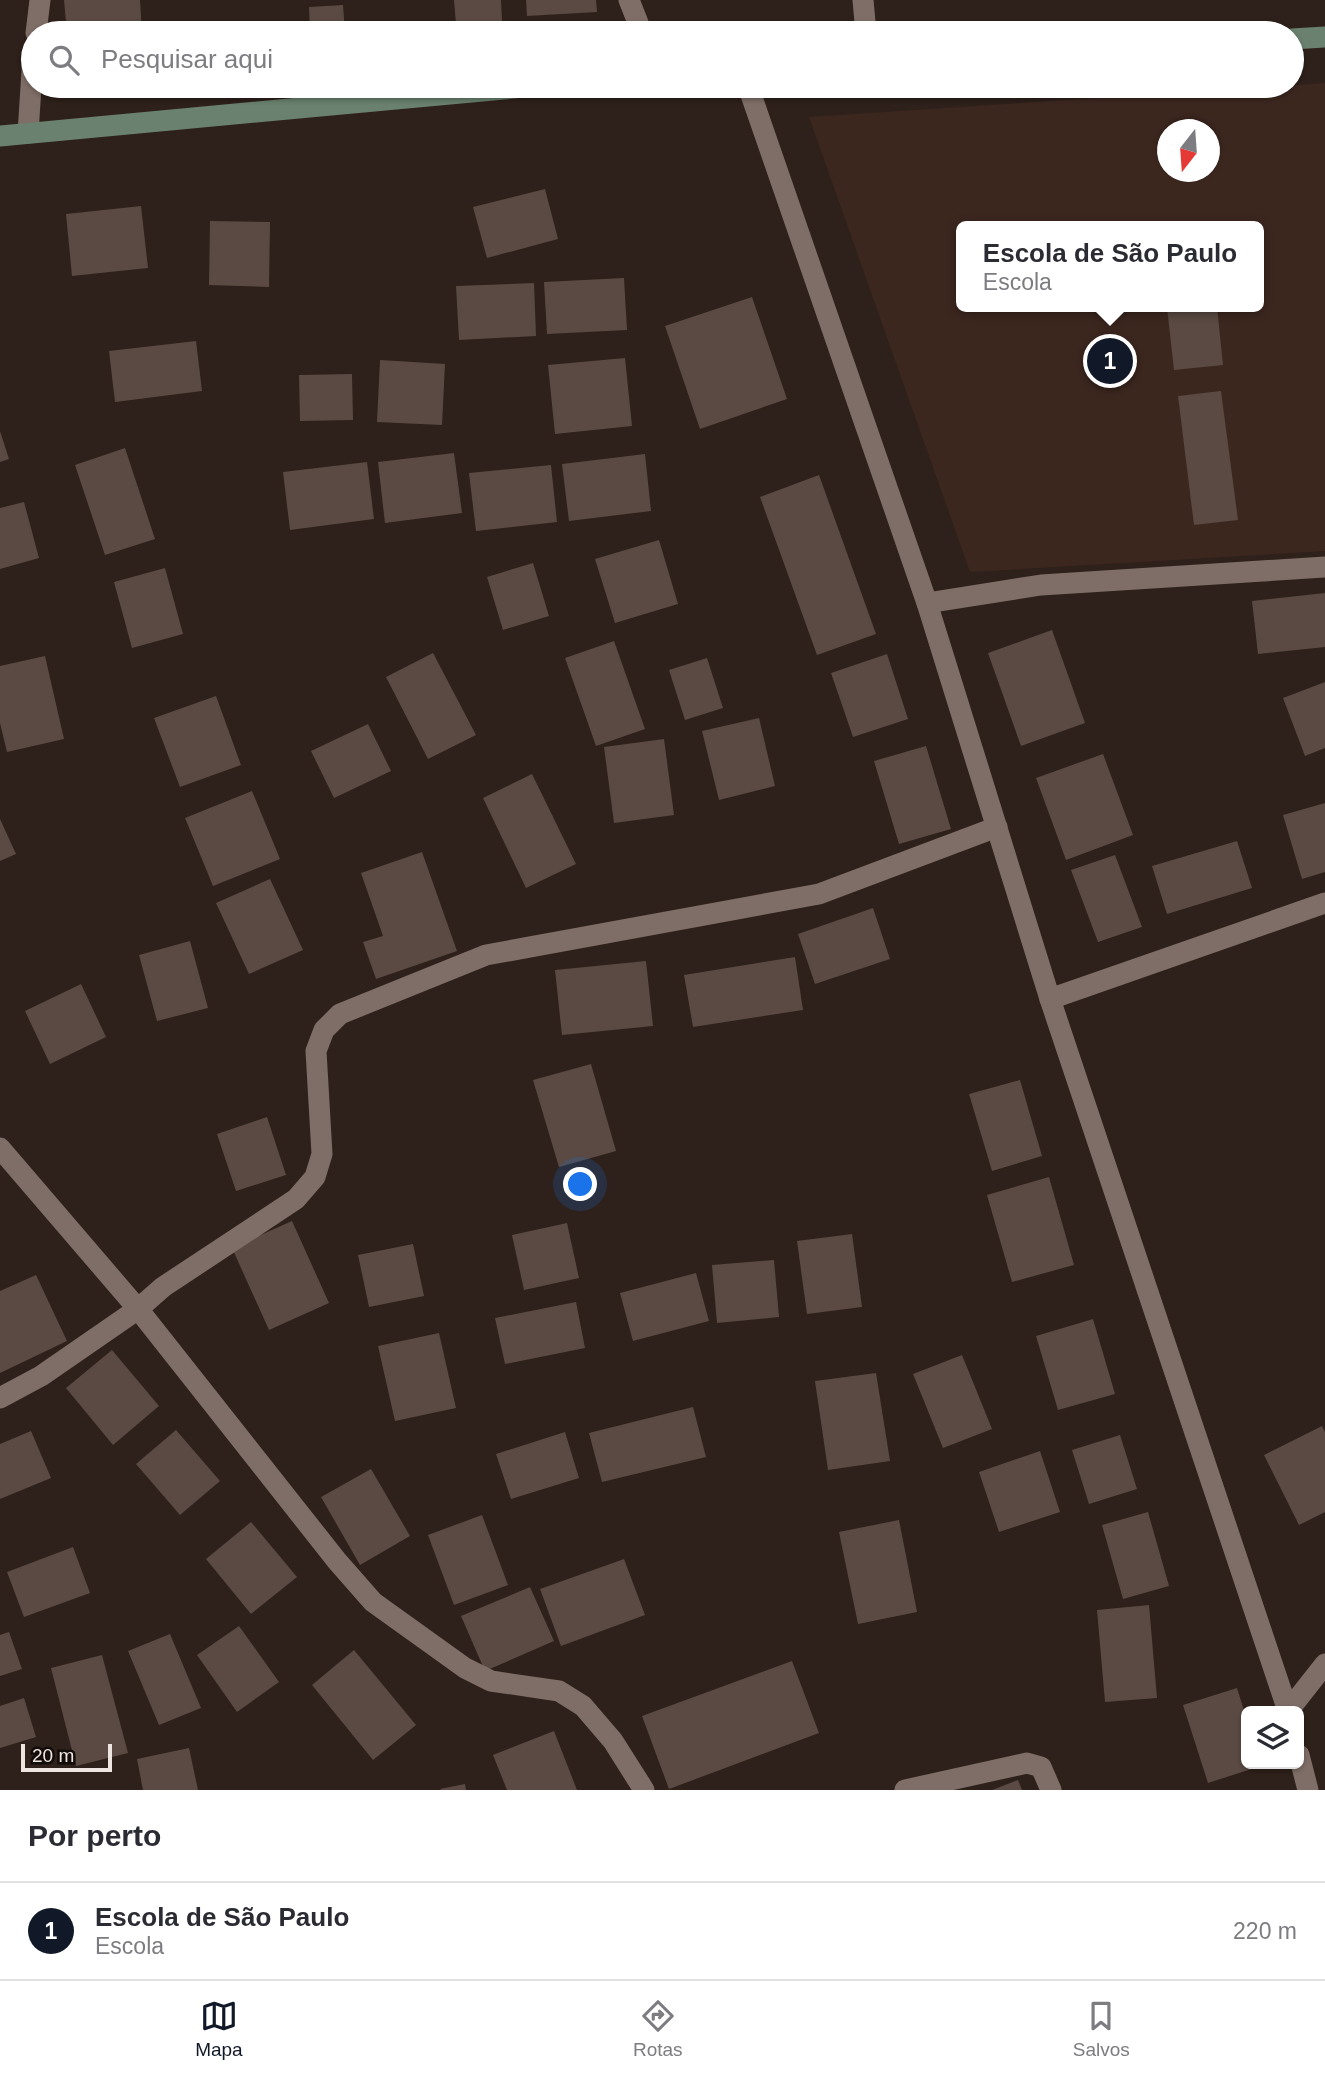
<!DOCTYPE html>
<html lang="pt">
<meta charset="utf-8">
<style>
body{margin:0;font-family:Helvetica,sans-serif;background:#f7f7f7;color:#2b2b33}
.controls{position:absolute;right:21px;bottom:21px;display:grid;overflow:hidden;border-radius:10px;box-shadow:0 2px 5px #0004}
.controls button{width:63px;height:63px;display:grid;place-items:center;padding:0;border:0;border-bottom:2px solid #e1e1e2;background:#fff;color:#2b2b33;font:35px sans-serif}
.compass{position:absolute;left:1157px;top:119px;width:63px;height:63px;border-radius:50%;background:#fff;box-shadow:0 2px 5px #0004;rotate:197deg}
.scale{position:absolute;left:21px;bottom:18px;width:91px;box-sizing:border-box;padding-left:7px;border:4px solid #eee4e0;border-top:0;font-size:19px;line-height:24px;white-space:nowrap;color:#eee4e0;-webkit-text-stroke:5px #110b09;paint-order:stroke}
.you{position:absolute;left:581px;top:1185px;width:24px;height:24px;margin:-18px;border:5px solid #fff;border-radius:50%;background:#1a73e8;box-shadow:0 0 0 10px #1a73e833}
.badge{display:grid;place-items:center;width:46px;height:46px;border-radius:50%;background:#111827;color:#fff;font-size:23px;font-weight:700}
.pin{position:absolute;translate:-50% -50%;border:4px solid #fff;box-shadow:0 2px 7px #0006}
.popup{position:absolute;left:956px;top:221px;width:308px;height:91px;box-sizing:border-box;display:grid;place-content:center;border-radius:10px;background:#fff;filter:drop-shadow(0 2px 5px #0005);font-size:23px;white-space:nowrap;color:#7c7c81}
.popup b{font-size:26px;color:#2b2b33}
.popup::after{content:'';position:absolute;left:50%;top:100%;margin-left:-14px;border:14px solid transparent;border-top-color:#fff}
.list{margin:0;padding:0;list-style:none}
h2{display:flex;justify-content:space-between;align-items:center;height:91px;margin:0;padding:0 28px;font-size:30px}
h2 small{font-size:23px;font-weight:400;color:#7c7c81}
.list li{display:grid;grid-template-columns:46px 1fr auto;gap:21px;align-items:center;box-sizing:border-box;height:98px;padding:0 28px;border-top:2px solid #e1e1e2}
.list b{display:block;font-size:26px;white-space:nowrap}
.list p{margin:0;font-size:23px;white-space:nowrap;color:#7c7c81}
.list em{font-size:23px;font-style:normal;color:#7c7c81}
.icon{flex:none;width:38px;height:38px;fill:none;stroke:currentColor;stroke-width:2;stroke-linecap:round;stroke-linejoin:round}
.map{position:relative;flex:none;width:1325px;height:1790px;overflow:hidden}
.search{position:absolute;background:#fff;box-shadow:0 2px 5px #0004;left:21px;right:21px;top:21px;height:77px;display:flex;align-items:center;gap:18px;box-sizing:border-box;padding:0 24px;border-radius:38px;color:#7c7c81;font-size:26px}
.sheet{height:189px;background:#fff}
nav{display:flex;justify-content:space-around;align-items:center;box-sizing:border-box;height:98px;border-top:2px solid #e1e1e2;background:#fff;font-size:19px;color:#7c7c81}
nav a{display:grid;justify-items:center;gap:4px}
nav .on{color:#111827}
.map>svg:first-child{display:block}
.built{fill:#3c271f;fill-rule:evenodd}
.building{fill:#5a4a43}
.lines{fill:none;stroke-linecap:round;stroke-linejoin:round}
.minor{stroke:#7f6e67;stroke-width:21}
.secondary{stroke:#69816e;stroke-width:21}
</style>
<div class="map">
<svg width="1325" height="1790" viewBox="0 0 1325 1790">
<rect width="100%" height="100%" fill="#2e201a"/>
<path class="built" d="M1325,83V551L970,572L809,117ZM1168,130H1210V172H1168ZM961,226H1259V307H961Z"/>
<g class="building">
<path d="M64,0H140L142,33H67Z"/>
<path d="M454,0H501L502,21L456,24Z"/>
<path d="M526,0H596L597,12L527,16Z"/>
<path d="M343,5L345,33H310L309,7Z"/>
<path d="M545,189L558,239L487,258L473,207Z"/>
<path d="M141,206L148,268L72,276L66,214Z"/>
<path d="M210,221L270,222L269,287L209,285Z"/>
<path d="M624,278L627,330L547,334L544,282Z"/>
<path d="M534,283L536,336L459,340L456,286Z"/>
<path d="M752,297L787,399L700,429L665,326Z"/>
<path d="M1167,307H1217L1223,365L1174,370Z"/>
<path d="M196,341L202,391L115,402L109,351Z"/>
<path d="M625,358L632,426L555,434L548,365Z"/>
<path d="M380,360L445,364L442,425L377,422Z"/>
<path d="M352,374L353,420L300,421L299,375Z"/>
<path d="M1221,391L1238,520L1194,525L1178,396Z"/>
<path d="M0,431L9,459L0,462Z"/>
<path d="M125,448L155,539L105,555L75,465Z"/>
<path d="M454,453L462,513L385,523L378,462Z"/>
<path d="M645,454L651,511L569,521L562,464Z"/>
<path d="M367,462L374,519L290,530L283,472Z"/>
<path d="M551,465L557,522L476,531L469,473Z"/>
<path d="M819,475L876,634L817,655L760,497Z"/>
<path d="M24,502L39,558L0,569V508Z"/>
<path d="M659,540L678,604L615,623L595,559Z"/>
<path d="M533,563L549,616L503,630L487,577Z"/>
<path d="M165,568L183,634L132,648L114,582Z"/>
<path d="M1325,593V647L1258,654L1252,601Z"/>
<path d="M1052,630L1085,723L1021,746L988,653Z"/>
<path d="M614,641L645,729L596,746L565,658Z"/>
<path d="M433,653L476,735L428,759L386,677Z"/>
<path d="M887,654L908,719L853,737L831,673Z"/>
<path d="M45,656L64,739L7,752L0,723V666Z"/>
<path d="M707,658L723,708L685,720L669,670Z"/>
<path d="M1325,682V748L1305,756L1283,698Z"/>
<path d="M216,696L241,765L180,787L154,718Z"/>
<path d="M759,718L775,786L719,800L702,731Z"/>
<path d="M368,724L391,771L334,798L311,751Z"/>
<path d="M664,739L674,815L614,823L604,747Z"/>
<path d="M926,746L951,829L899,844L874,761Z"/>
<path d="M1103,754L1133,835L1066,860L1036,778Z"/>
<path d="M532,774L576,864L526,888L483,798Z"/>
<path d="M252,791L280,859L213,886L185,818Z"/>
<path d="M1325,803V872L1302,879L1283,815Z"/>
<path d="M0,819L16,854L0,861Z"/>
<path d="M1237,841L1252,888L1167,914L1152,866Z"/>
<path d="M422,852L457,951L376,979L363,942L383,936L361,873Z"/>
<path d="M1115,855L1142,927L1098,942L1071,870Z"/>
<path d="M270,879L303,950L249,974L216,903Z"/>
<path d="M873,908L890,959L815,984L798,934Z"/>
<path d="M190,941L208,1008L157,1021L139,955Z"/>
<path d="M795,957L803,1010L693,1027L684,975Z"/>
<path d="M646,961L653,1026L562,1035L555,970Z"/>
<path d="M81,984L106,1037L50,1064L25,1011Z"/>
<path d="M591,1064L616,1151L559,1167L533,1080Z"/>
<path d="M1020,1080L1042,1156L992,1171L969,1094Z"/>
<path d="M267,1117L286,1175L236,1191L217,1134Z"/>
<path d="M1049,1177L1074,1265L1012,1282L987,1195Z"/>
<path d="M292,1221L329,1303L269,1330L232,1248Z"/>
<path d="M567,1223L579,1278L524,1290L512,1235Z"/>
<path d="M852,1234L862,1307L807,1314L797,1241Z"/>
<path d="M413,1244L424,1296L369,1307L358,1255Z"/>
<path d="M774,1260L779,1317L717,1323L712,1265Z"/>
<path d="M696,1273L709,1321L633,1341L620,1293Z"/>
<path d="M36,1275L67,1341L0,1373V1291Z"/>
<path d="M576,1302L585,1348L505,1364L495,1318Z"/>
<path d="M1093,1319L1115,1394L1058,1410L1036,1336Z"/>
<path d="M439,1333L456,1408L395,1421L378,1346Z"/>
<path d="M112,1350L159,1406L113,1445L66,1388Z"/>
<path d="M962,1355L992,1429L943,1448L913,1374Z"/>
<path d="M876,1373L890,1461L828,1470L815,1381Z"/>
<path d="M693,1407L706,1457L602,1482L589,1433Z"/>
<path d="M1322,1426L1325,1432V1512L1299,1525L1264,1455Z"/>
<path d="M176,1430L220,1481L180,1515L136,1464Z"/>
<path d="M31,1431L51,1478L0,1499V1444Z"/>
<path d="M565,1432L579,1478L511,1499L496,1454Z"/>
<path d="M1120,1435L1137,1489L1089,1504L1072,1450Z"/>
<path d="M1040,1451L1060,1512L999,1532L979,1472Z"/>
<path d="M371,1469L410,1536L360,1565L321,1497Z"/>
<path d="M1148,1512L1169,1586L1123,1599L1102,1525Z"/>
<path d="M482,1515L508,1585L454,1605L428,1535Z"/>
<path d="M899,1520L917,1612L858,1624L839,1532Z"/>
<path d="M251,1522L297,1577L251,1614L206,1559Z"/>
<path d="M73,1547L90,1593L24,1617L7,1572Z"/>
<path d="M624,1559L645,1615L561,1646L540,1589Z"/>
<path d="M530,1587L554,1641L485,1671L461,1616Z"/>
<path d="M1149,1605L1157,1698L1105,1702L1097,1610Z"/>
<path d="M239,1626L279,1682L237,1712L197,1655Z"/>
<path d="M9,1632L22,1669L0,1676V1635Z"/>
<path d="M170,1634L201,1708L159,1725L128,1651Z"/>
<path d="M354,1650L416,1725L373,1760L312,1685Z"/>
<path d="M102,1655L128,1753L76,1766L51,1668Z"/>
<path d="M792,1661L819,1733L669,1789L642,1716Z"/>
<path d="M1237,1688L1246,1717V1764H1267L1208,1783L1183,1705Z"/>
<path d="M24,1698L36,1737L0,1748V1706Z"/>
<path d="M554,1731L577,1790H507L493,1755Z"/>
<path d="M189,1748L198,1790H143L137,1759Z"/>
<path d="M1018,1780L1022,1790H992Z"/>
<path d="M465,1784L466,1790H441L440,1789Z"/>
</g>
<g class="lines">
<g class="minor">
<path d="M629,0L642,33"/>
<path d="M863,0L866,33"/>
<path d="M36,33L40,0"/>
<path d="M748,86L927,603L1050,999L1288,1711"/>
<path d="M28,133L33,56"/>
<path d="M927,603L1041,585L1325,567"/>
<path d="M1050,999L1325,903"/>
<path d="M0,1148L138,1309L337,1561L373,1602L465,1668L491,1681L559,1691L583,1706L613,1741L644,1790"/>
<path d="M0,1398L41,1376L138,1309L163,1287L296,1199L315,1177L322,1154L316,1051L324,1030L340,1014L486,955L819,894L997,827"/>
<path d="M1288,1711L1325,1664"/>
<path d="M1299,1755L1308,1790"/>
<path d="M905,1790L1027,1763L1041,1767L1051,1790"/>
</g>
<g class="secondary">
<path d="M1292,39L1325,37"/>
<path d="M0,136L535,86"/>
</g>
</g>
</svg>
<div class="controls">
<button><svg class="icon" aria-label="layers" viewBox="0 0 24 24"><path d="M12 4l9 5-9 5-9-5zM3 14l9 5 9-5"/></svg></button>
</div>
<svg class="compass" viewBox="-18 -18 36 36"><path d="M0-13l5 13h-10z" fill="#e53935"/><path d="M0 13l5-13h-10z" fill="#7c7c81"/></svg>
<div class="scale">20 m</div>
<div class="you"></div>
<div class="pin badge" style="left:1110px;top:361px">1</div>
<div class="popup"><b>Escola de São Paulo</b>Escola</div>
<div class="search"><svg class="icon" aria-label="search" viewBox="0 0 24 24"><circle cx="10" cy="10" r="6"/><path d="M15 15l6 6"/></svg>Pesquisar aqui</div>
</div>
<section class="sheet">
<h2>Por perto<small></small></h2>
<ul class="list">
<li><span class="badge">1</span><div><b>Escola de São Paulo</b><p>Escola</p></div><em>220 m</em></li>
</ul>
</section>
<nav>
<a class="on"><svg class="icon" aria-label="map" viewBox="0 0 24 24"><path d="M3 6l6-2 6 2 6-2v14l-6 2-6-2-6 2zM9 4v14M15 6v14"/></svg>Mapa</a>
<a><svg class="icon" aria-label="directions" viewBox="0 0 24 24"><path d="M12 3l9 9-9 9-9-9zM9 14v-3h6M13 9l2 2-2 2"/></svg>Rotas</a>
<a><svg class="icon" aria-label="saved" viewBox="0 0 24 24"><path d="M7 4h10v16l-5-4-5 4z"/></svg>Salvos</a>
</nav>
